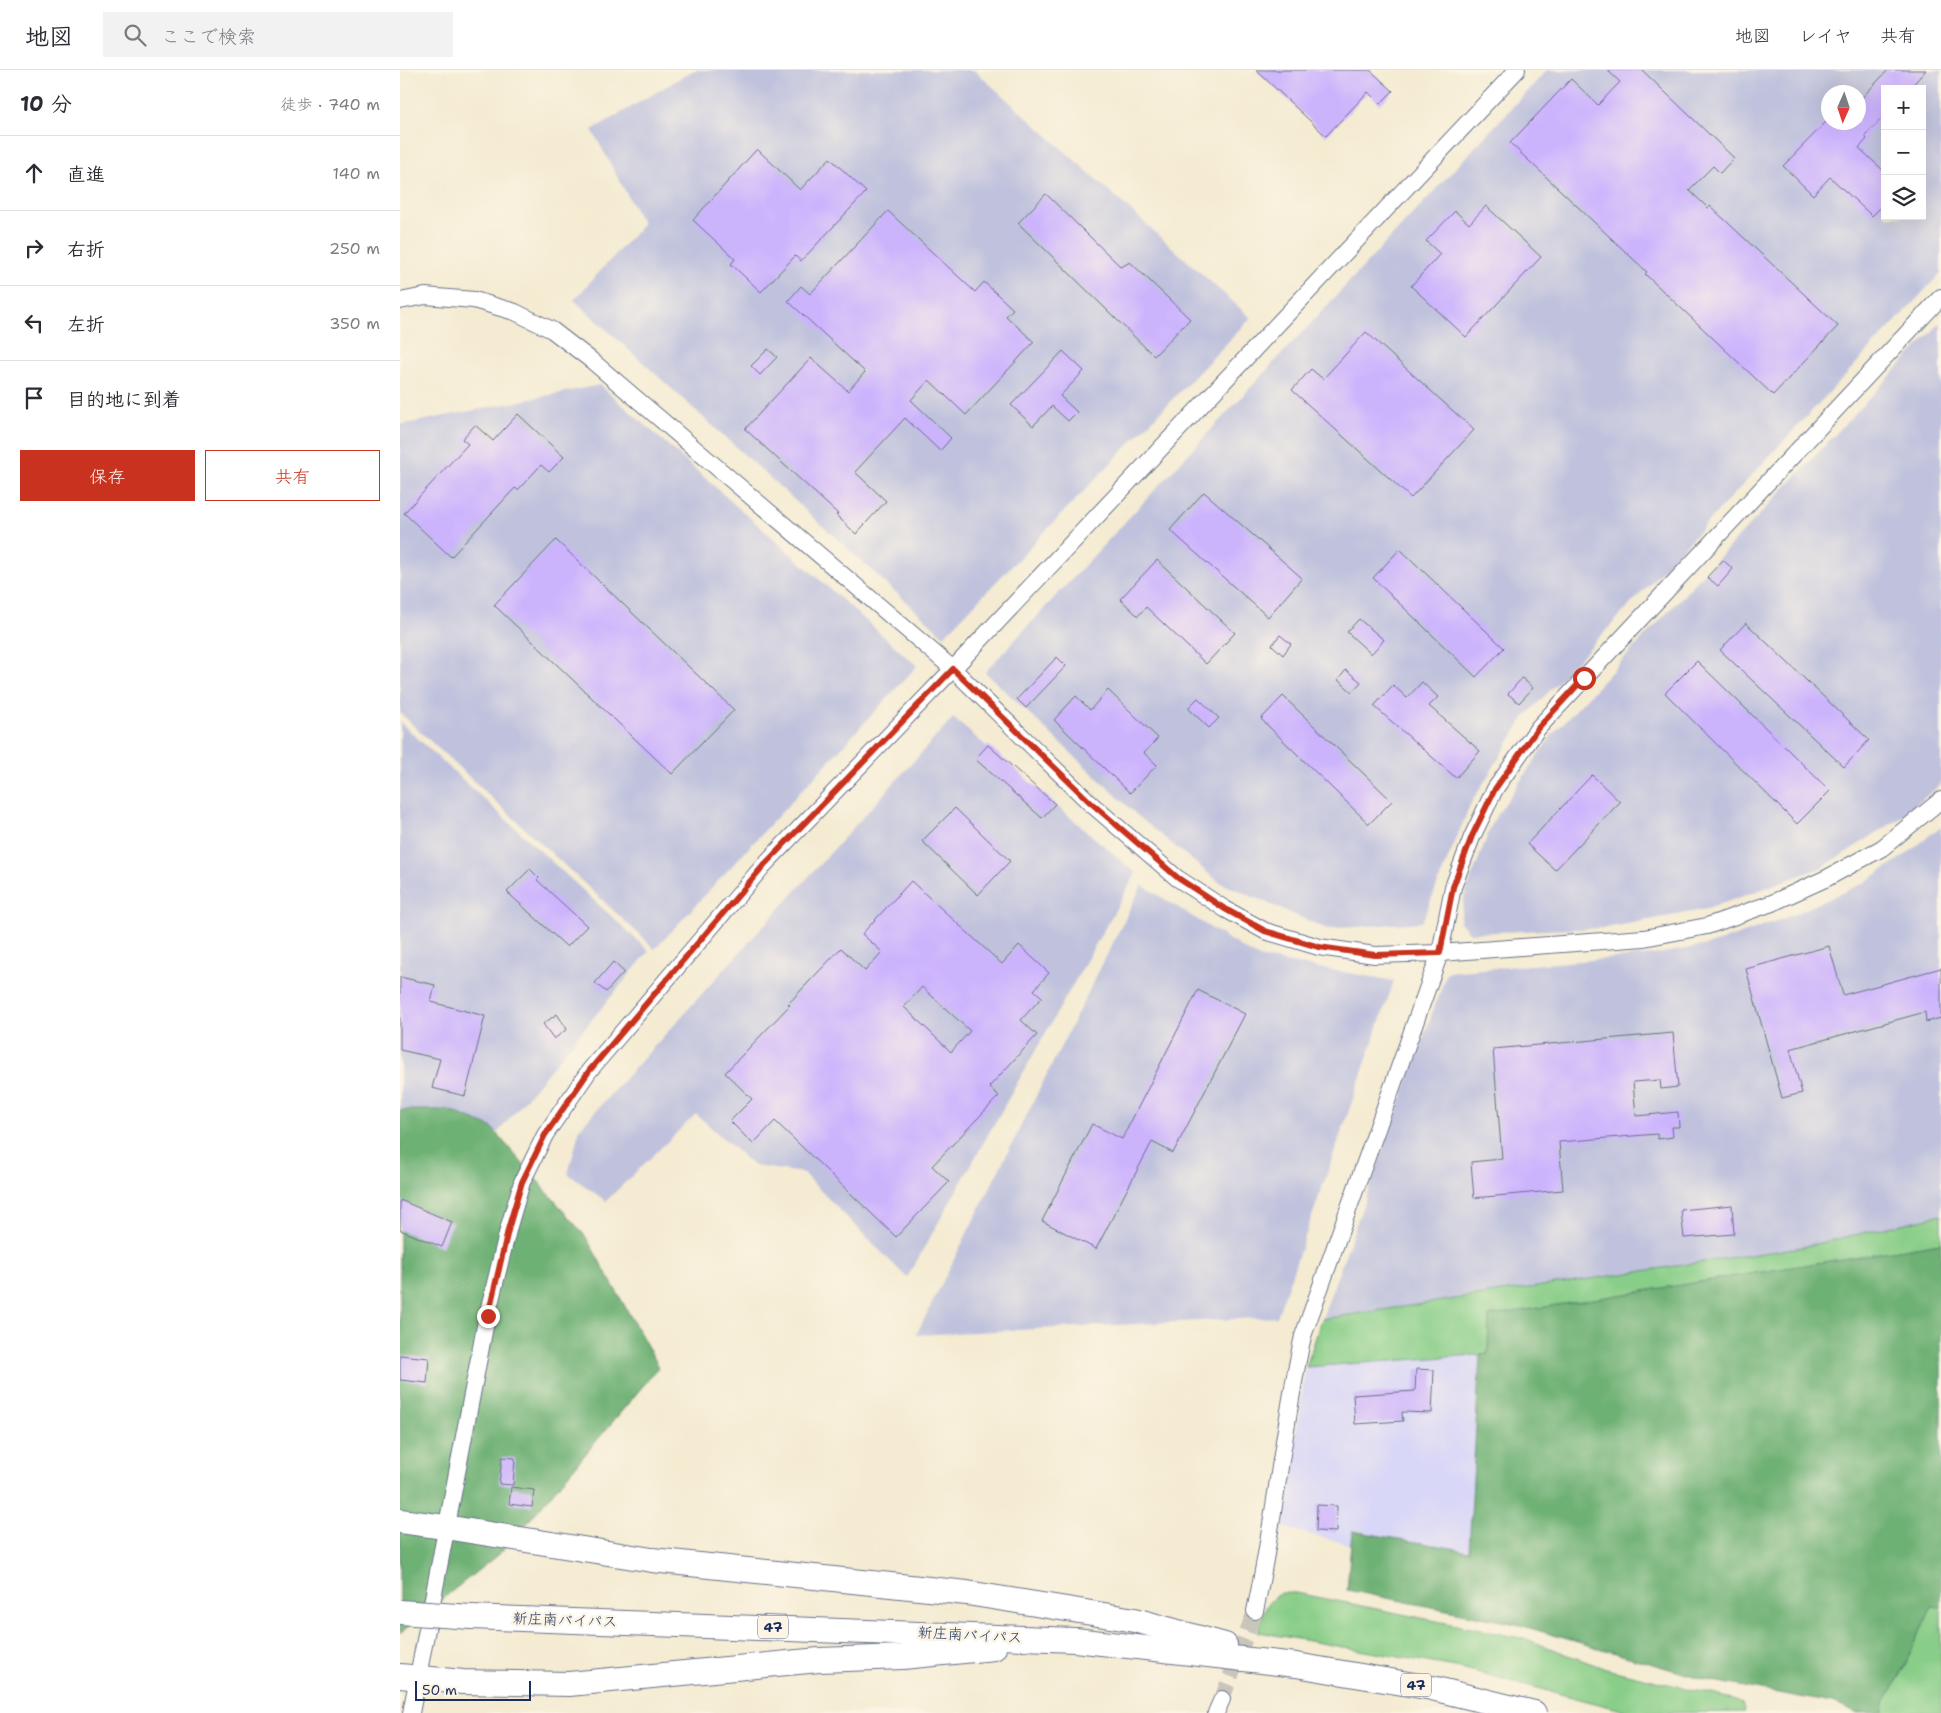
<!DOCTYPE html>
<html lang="ja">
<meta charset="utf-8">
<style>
body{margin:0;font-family:"Shantell Sans","Klee One",sans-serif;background:#f2f2f3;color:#2b2b33}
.controls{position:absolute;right:15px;top:15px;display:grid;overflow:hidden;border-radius:0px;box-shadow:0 5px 20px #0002}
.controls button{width:45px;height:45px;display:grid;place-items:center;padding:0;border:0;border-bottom:1px solid #e1e1e2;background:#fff;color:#2b2b33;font:25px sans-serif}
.compass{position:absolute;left:1421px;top:15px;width:45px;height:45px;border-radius:50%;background:#fff;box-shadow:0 5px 20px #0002;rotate:183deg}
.scale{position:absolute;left:15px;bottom:12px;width:116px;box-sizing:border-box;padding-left:5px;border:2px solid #1b2f5e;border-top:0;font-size:14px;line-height:18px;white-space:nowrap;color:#1b2f5e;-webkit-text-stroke:4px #fcf5e5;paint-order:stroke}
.stop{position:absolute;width:15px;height:15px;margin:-11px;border:4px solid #c8321e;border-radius:50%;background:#fff}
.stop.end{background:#c8321e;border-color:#fff;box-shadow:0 1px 5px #0008}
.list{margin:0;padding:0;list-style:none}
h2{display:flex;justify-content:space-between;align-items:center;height:65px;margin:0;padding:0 20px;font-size:21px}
h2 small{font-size:16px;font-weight:400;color:#7c7c81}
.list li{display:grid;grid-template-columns:32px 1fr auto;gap:15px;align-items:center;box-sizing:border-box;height:75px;padding:0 20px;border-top:1px solid #e1e1e2}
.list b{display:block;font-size:19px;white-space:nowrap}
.list em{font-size:16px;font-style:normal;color:#7c7c81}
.actions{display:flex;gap:10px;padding:15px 20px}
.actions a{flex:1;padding:11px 0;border:1px solid #c8321e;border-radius:0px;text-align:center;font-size:18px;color:#c8321e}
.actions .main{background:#c8321e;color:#fff}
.icon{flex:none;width:28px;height:28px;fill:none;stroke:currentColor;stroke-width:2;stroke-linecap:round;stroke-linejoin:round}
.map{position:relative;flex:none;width:1541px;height:1643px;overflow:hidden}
header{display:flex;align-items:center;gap:30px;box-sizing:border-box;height:70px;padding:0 25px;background:#fff;border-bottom:1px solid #e1e1e2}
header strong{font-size:24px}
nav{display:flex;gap:28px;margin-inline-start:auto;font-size:18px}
.search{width:350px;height:45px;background:#f2f2f3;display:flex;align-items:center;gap:12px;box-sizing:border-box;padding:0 18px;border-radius:0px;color:#7c7c81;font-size:19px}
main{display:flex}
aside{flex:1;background:#fff}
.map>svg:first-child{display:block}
.built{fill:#d9d7f7}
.industrial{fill:#c0c2dd;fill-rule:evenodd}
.green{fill:#89ce88;stroke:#527e73}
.forest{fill:#6eb174;stroke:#447069}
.building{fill:#ccb4fd;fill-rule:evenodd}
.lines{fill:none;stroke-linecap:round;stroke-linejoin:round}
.tertiary-tunnel{stroke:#c9c5bb;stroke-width:16;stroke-dasharray:16 8;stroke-linecap:butt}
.tertiary-casing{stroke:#677187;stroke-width:18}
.motorway-casing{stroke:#677187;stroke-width:26}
.tertiary{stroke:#fff;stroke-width:16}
.motorway{stroke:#fff;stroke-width:24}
.motorway-bridge-casing{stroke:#677187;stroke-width:26;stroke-linecap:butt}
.motorway-bridge{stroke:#fff;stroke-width:24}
.route{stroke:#c8321e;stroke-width:6}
.labels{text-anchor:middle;stroke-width:5;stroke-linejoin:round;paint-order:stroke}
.shield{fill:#fcf5e5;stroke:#5e6a86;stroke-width:1}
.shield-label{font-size:14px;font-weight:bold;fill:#1b2f5e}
.street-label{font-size:15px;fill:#1b2f5e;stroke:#fcf5e5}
</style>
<header>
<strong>地図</strong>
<div class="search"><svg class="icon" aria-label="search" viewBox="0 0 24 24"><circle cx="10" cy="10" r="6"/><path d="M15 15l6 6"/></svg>ここで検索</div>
<nav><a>地図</a><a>レイヤ</a><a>共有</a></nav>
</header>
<main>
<aside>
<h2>10 分<small>徒歩 · 740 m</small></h2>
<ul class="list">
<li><svg class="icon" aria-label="ahead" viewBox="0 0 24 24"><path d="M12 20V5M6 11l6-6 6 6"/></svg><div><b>直進</b></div><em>140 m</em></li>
<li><svg class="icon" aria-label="right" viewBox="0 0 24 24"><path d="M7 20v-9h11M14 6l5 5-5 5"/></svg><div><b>右折</b></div><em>250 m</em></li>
<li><svg class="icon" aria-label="left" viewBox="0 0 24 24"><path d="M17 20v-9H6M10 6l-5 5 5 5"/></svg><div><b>左折</b></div><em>350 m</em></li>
<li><svg class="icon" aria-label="arrive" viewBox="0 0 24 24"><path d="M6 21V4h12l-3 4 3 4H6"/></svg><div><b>目的地に到着</b></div></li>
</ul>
<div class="actions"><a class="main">保存</a><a>共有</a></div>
</aside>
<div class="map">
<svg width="1541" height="1643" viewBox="0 0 1541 1643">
<rect width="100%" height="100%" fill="#fcf5e5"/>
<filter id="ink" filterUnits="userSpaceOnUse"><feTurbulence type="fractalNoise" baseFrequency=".02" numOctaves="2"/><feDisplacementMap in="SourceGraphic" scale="10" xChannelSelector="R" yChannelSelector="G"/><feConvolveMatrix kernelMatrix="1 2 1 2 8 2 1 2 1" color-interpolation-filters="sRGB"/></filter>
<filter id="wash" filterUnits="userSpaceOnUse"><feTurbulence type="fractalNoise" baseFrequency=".0096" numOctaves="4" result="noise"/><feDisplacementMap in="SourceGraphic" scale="20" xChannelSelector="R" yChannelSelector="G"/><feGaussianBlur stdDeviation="1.12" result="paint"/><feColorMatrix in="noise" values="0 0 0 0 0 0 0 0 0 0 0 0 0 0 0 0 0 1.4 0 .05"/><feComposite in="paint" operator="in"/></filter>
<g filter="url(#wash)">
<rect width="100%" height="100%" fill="#f4ebd2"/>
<path class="built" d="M1080,1285L1069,1482L952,1461L951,1475L882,1457L906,1297Z"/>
<g class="industrial">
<path d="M294,0H574L851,248L544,566L174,230L243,154L192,60Z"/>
<path d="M1147,0H1541V203L1124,648L1071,733L1022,852L927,859L819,812L739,747L585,602ZM1485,19H1522V146H1485ZM1428,22H1458V52H1428Z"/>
<path d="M1541,252V714L1499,749L1421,798L1307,839L1206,858L1070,863L1060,852L1065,825L1093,751L1152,665Z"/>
<path d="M200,315L517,596L255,879L0,643V355Z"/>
<path d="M553,648L736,803L507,1208L403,1103L354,1096L296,1044L206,1131L168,1104L180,1058Z"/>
<path d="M0,652L249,881L69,1097L0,1082Z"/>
<path d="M1541,756V1145L1403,1177L922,1249L1047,902L1252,885L1313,874L1390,846L1464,813L1508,783Z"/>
<path d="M742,815L857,887L994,911L877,1247L516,1265Z"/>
</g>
<g class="green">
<path d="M1541,1145V1173L1090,1246L1088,1284L906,1297L922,1249L1403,1177Z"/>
<path d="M881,1523H896L922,1528L1126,1569L1206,1599L1337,1630L1342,1634L1345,1642L1233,1643L1061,1598L858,1562C863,1545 865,1531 881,1523Z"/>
<path d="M1532,1536L1541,1537V1643H1482L1484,1633L1505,1595Z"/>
</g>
<g class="forest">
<path d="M0,1040H49L91,1057L186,1167L259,1297L106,1478L0,1563Z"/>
<path d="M1541,1173V1537L1532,1536L1505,1595L1484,1633L1482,1643H1458L1432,1633L1307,1610L1116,1554L947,1520L952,1461L1069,1481L1080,1285L1088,1284L1089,1246Z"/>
</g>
<g id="blocks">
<g class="building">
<path d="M856,0H970L993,21L980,34L968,22L926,66Z"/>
<path d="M1207,0H1242L1334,88L1320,103L1313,96L1289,120L1308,138L1310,136L1438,256L1373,325L1245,204L1247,202L1110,73L1171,9L1198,35L1220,12Z"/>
<path d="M1488,0H1526L1509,19H1485V45L1465,66L1467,69L1459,78L1485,102V133L1472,146L1430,107L1413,125L1383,96L1426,52H1458V32Z"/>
<path d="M357,79L400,120L430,88L466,122L401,191L395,186L361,222L331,194L335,189L293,150Z"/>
<path d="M646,124L721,197L730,192L790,249L754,286L618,153Z"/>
<path d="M1086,136L1141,187L1066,267L1011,216L1040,184L1026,171L1055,141L1069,154Z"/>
<path d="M488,141L575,222L584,212L613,239L606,246L634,272L566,345L529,310L511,330L551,368L540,381L505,348L455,402L486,431L456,464L436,445L438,444L345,359L411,288L448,321L465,302L388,231L401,216L410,224Z"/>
<path d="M966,262L1074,360L1011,428L892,320L911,299L923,309Z"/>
<path d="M368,279L377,287L360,305L351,296Z"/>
<path d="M663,281L684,301L660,326L677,342L668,351L652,336L633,356L611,335Z"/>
<path d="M118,344L164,387L149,402L141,395L118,420L115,418L51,487L4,443L68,374L62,369L75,355L93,371Z"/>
<path d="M804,422L902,508L868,547L770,460Z"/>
<path d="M156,470L334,640L272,704L94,535Z"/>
<path d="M1000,479L1104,578L1076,607L973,508Z"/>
<path d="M757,490L835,563L806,594L746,537L738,546L720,529Z"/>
<path d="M1323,490L1333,499L1318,516L1307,507Z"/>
<path d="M959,549L984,570L971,584L947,562Z"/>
<path d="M1346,553L1469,670L1444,697L1320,580Z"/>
<path d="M880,565L891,574L883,585L872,575Z"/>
<path d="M657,587L666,596L626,638L617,629Z"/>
<path d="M1297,591L1430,721L1397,754L1265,623Z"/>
<path d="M946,600L961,612L952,622L938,610Z"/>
<path d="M1122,608L1133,618L1119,633L1108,624Z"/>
<path d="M1022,612L1038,627L1029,636L1080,681L1056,708L974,636L993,615L1007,628Z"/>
<path d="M708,620L758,668L744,683L757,695L730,723L654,650L676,626L690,640Z"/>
<path d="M883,626L992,731L969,754L861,649Z"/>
<path d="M798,628L819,648L809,658L788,638Z"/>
<path d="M588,675L655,734L642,748L575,689Z"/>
<path d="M1192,705L1220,732L1155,800L1127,774Z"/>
<path d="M555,738L610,791L578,825L522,771Z"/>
<path d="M130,799L139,808L137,810L187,856L167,877L107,822Z"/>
<path d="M511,811L602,894L619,875L649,903L634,920L642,927L621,950L637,965L589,1017L599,1026L532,1096L549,1112L496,1167L375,1051L353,1074L330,1051L352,1029L325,1003L390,935L388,934L441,878L465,901L482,882L462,864ZM522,917L570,961L551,982L504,937Z"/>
<path d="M1429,876L1443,925L1541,898V948L1526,952L1525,942L1390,979L1402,1023L1382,1028L1346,899Z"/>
<path d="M213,892L224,902L206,922L195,913Z"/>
<path d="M0,907L35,915L31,932L85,946L65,1026L32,1018L40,989L0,980Z"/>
<path d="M798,920L845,944L773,1083L752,1072L696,1179L642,1151L692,1054L722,1069Z"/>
<path d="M157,944L167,959L154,969L143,954Z"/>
<path d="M1273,963L1278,1017L1261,1019L1260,1010L1233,1012L1236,1046L1278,1042L1279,1057H1272L1273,1067L1258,1069L1257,1064L1159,1072L1163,1120L1074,1128L1071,1092L1102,1089L1093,979Z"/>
<path d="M0,1130L52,1152L42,1177L0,1160Z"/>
<path d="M1332,1135L1334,1164L1284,1168L1281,1140Z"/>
<path d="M0,1285L29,1288L27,1313L0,1310Z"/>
<path d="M1016,1299L1034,1300L1032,1343L1002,1342L1003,1351L955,1354L953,1325L1015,1321Z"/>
<path d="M102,1387L115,1388L113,1415L99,1414Z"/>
<path d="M111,1417L134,1420L132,1437L109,1434Z"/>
<path d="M917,1435L937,1436L936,1462L916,1461Z"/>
</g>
</g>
</g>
<g filter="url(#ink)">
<use href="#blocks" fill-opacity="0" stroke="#677187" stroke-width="1"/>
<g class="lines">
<path class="tertiary-tunnel" d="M822,1629L855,1541"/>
<g class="tertiary-casing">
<g id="tertiary">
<path d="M0,231L25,226L74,230L115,242L152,260L191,290L553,599L690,733L777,808L825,839L865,861L919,877L975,885L1040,883L1244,868L1307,856L1372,833L1427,808L1482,778L1541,730"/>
<path d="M855,1541C875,1450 883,1357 903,1266L1040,883L1053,817L1072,767L1095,719L1138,658L1541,227"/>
<path d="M11,1643L87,1246L109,1156L122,1112L145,1065L189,1001L364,795L553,599L1117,0"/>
<path d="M816,1643L822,1629"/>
</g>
</g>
<g class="motorway-casing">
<g id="motorway">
<path d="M0,1451L45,1457L252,1490L567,1523L735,1550L825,1575"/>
<path d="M71,1547L675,1570L896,1595L1032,1618L1134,1643"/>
<path d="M0,1606L63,1612L169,1614L419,1590L503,1587L594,1578"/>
</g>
</g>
<use href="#tertiary" class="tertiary"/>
<use href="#motorway" class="motorway"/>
<g class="motorway-bridge-casing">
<path id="motorway-bridge" d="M0,1542L71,1547"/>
</g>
<use href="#motorway-bridge" class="motorway-bridge"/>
</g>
</g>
<g class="lines" filter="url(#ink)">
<path class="route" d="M88,1246L109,1156L122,1112L145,1065L189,1001L364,795L553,599L690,732L778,808L825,839L865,861L919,877L975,885L1040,883L1053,817L1072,766L1095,719L1138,658L1184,608"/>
</g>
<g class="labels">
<g class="shield">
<rect x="358" y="1545.5" width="30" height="23" rx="4"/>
<rect x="1001" y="1603.5" width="30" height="23" rx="4"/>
</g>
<g class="shield-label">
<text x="373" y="1562">47</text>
<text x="1016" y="1620">47</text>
</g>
<g class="street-label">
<text transform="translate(165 1550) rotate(2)" y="5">新庄南バイパス</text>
<text transform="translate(570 1565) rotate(3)" y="5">新庄南バイパス</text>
</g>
</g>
</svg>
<div class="controls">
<button>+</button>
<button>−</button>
<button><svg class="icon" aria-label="layers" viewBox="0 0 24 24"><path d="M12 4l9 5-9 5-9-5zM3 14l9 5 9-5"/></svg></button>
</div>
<svg class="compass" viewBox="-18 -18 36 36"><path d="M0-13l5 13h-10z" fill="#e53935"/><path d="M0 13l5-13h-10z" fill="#7c7c81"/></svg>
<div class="scale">50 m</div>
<div class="stop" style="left:1184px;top:608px"></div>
<div class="stop end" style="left:88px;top:1246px"></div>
</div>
</main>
